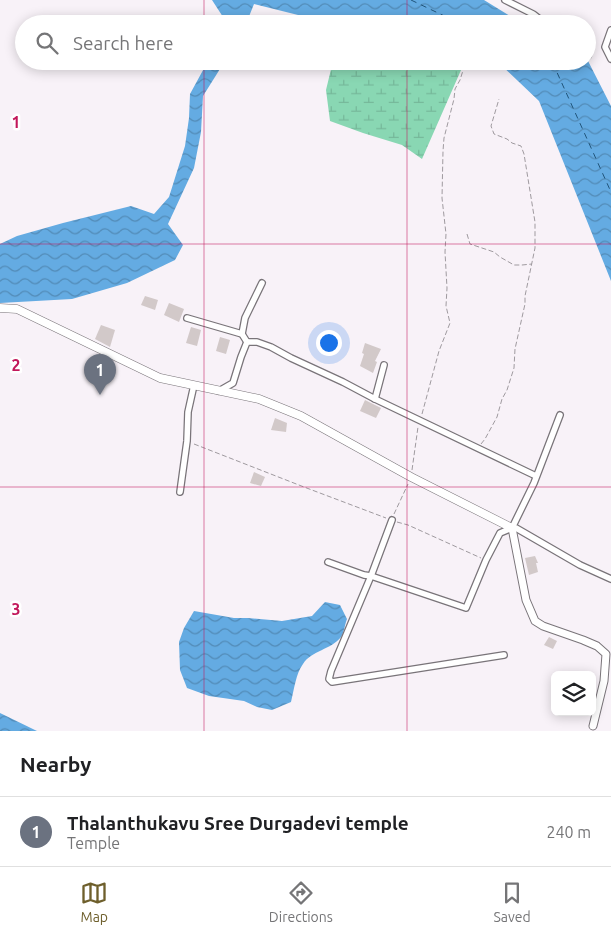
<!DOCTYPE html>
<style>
body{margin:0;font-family:Ubuntu,sans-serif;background:#f6f6f6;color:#202124}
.controls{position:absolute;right:15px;bottom:15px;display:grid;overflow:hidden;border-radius:8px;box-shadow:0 2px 12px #0003}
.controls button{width:45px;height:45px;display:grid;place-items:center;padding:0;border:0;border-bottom:1px solid #e0e0e0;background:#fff;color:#202124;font:25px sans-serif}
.you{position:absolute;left:328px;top:342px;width:18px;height:18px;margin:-12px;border:4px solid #fff;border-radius:50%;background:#1a73e8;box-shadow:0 0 0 8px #1a73e833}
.badge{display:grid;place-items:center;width:32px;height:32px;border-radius:50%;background:#6e5f2c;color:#fff;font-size:16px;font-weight:700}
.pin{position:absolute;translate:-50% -41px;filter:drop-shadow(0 1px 2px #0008)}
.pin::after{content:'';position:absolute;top:26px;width:18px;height:15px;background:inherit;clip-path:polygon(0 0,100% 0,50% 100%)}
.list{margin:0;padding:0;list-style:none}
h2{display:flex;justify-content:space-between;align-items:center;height:65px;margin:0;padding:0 20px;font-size:21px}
h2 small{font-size:16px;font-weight:400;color:#757577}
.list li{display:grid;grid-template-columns:32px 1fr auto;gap:15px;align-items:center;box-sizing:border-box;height:70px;padding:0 20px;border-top:1px solid #e0e0e0}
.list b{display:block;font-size:19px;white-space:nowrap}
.list p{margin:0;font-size:16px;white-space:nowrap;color:#757577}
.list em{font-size:16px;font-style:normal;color:#757577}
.icon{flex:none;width:28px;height:28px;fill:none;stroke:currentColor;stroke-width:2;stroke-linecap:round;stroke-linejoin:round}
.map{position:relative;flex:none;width:611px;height:731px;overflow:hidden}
.search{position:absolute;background:#fff;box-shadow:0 2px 12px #0003;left:15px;right:15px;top:15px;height:55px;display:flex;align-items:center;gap:12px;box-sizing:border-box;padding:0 18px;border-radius:28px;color:#757577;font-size:19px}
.sheet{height:135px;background:#fff}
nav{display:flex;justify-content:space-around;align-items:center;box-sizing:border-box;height:70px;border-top:1px solid #e0e0e0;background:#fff;font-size:14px;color:#757577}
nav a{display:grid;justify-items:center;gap:2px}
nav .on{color:#6e5f2c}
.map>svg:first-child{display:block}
.wetland{fill:url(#wetland-marsh)}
.water{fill:url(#water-waves)}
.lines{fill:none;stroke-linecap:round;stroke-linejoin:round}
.ferry{stroke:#21557b;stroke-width:1;stroke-dasharray:6 5;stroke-linecap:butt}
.building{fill:#d2c9c9}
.minor-casing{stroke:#797479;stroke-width:8}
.tertiary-casing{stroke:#797479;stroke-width:9}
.secondary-casing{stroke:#797479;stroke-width:9}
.path{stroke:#9f9a9f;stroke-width:1;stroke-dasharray:5 2.5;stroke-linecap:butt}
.minor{stroke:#fff;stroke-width:5.5}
.tertiary{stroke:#fff;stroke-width:7}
.secondary{stroke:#fff;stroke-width:8}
.grid{fill:none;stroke:#c2185b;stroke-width:1;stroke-opacity:0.55}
.grid-label{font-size:16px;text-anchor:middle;font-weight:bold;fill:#c2185b;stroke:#fff;stroke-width:5;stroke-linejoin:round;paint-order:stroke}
</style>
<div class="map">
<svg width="611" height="731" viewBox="0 0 611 731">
<defs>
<pattern id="wetland-marsh" width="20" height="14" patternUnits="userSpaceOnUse" patternTransform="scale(1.25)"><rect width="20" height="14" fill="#89d7b3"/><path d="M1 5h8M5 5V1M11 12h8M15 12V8" fill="none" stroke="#76b89a"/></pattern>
<pattern id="water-waves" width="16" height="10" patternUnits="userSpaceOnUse" patternTransform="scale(1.25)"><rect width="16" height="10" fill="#64abe2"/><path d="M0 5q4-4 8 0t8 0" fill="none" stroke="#528bb7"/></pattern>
</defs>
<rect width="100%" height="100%" fill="#f8f2f8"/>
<path class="wetland" d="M333,61H465L422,159L402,145L363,133L330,121L326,90Z"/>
<g class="water">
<path d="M212,0H484L523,24H334L254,4L246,24H224L223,17Z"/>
<path d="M587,59L611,106V281L539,101L497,61H587Z"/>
<path d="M208,61H225L203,96L201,132L194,168L168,224L183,245L175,260L127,283L72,299L0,303V244L17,236L63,223L131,206L154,214L169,197L185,146L189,118L190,94Z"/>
<path d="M325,602L340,605L347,619C345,624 344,633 341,637C331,650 312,650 303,664C296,673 294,690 291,702L272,710L257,707L244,701L209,696L187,688L180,670L179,642L184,628L194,611L234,618H248L282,621L312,616Z"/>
<path d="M0,713L37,731H0Z"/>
</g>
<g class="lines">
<g class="ferry">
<path d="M411,0L461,24"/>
<path d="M540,61L555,68L611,192"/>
</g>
</g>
<g class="building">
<path d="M145,296L158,300L155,310L141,305Z"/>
<path d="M169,303L184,309L179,322L164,315Z"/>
<path d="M101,325L115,330L110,347L95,339Z"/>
<path d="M191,327L201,330L197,346L186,343Z"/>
<path d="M220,337L230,340L226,354L216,351Z"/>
<path d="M365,343L381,349L375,361L377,362L373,373L360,366L364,354L362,353Z"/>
<path d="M365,400L381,408L376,418L360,411Z"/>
<path d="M275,418L287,423L286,432L271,430Z"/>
<path d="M254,472L265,477L261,486L250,483Z"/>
<path d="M535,556L538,563H536L538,572L529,575L525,558Z"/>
<path d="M549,637L557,641L553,649L544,645Z"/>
</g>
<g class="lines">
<g class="minor-casing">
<g id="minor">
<path d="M505,0L533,14L546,24"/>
<path d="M611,30L605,47L611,59"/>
<path d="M587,55L588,56"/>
<path d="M187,318L242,334L247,342"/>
<path d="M242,334L245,318L262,283"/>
<path d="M219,391L233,383L241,357L247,342H257L271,347L291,358L343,382L375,399L536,476"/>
<path d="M375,399L384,365"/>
<path d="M180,492L187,441L188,412L194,385"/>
<path d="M392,520L371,576L331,671L329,679L332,682L504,655"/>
<path d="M512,528L534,483L560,415"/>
<path d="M328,562L364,575L371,576L466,608L486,560L500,533L512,528H516L580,565L611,579"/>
</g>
</g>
<g class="tertiary-casing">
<path id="tertiary" d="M512,528L526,600L535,621L543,626L583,640L597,646L606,654L604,681L593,726"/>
</g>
<g class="secondary-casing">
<path id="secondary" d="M0,308L17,309L160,378L259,399L301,416L411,477L512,528"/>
</g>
<g class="path">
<path d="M467,234L470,244L494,252L500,257L514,265H522L532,264"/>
<path d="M422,414L439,351L450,323L446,306L447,288L445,252L446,234L442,198L443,151L444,138L454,99L455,89L460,80L466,61"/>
<path d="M194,444L304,487L386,518"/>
<path d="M481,444L485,439L497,417L502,399L507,390L514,368L515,349L525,304V296L535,248V222L524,154L521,146L512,143L507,139L494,134L491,126L499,99"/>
<path d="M412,470L418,427"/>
<path d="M394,514L408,484"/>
<path d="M397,522L408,525L481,558"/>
</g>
<use href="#minor" class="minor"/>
<use href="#tertiary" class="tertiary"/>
<use href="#secondary" class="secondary"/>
</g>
<path class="grid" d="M204,0V24M407,0V24M204,61V731M407,61V731M0,244H611M0,487H611"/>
<g class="grid-label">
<text x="16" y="128">1</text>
<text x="16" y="371">2</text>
<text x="16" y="615">3</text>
</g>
</svg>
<div class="controls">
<button><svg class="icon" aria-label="layers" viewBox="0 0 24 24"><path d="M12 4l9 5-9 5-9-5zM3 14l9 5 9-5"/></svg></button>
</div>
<div class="you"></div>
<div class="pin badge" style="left:100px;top:395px;background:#6b7280">1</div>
<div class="search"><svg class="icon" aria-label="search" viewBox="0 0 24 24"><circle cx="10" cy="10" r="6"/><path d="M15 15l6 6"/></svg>Search here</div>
</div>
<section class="sheet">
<h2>Nearby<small></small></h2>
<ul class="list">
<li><span class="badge" style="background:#6b7280">1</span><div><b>Thalanthukavu Sree Durgadevi temple</b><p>Temple</p></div><em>240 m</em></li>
</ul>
</section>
<nav>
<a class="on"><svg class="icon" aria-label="map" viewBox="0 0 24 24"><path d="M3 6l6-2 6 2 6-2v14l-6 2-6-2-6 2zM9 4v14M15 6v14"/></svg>Map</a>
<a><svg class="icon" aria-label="directions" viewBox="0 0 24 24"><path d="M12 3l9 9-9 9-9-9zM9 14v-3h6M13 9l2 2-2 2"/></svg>Directions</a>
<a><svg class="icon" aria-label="saved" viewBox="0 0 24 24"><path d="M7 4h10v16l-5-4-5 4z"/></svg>Saved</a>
</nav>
